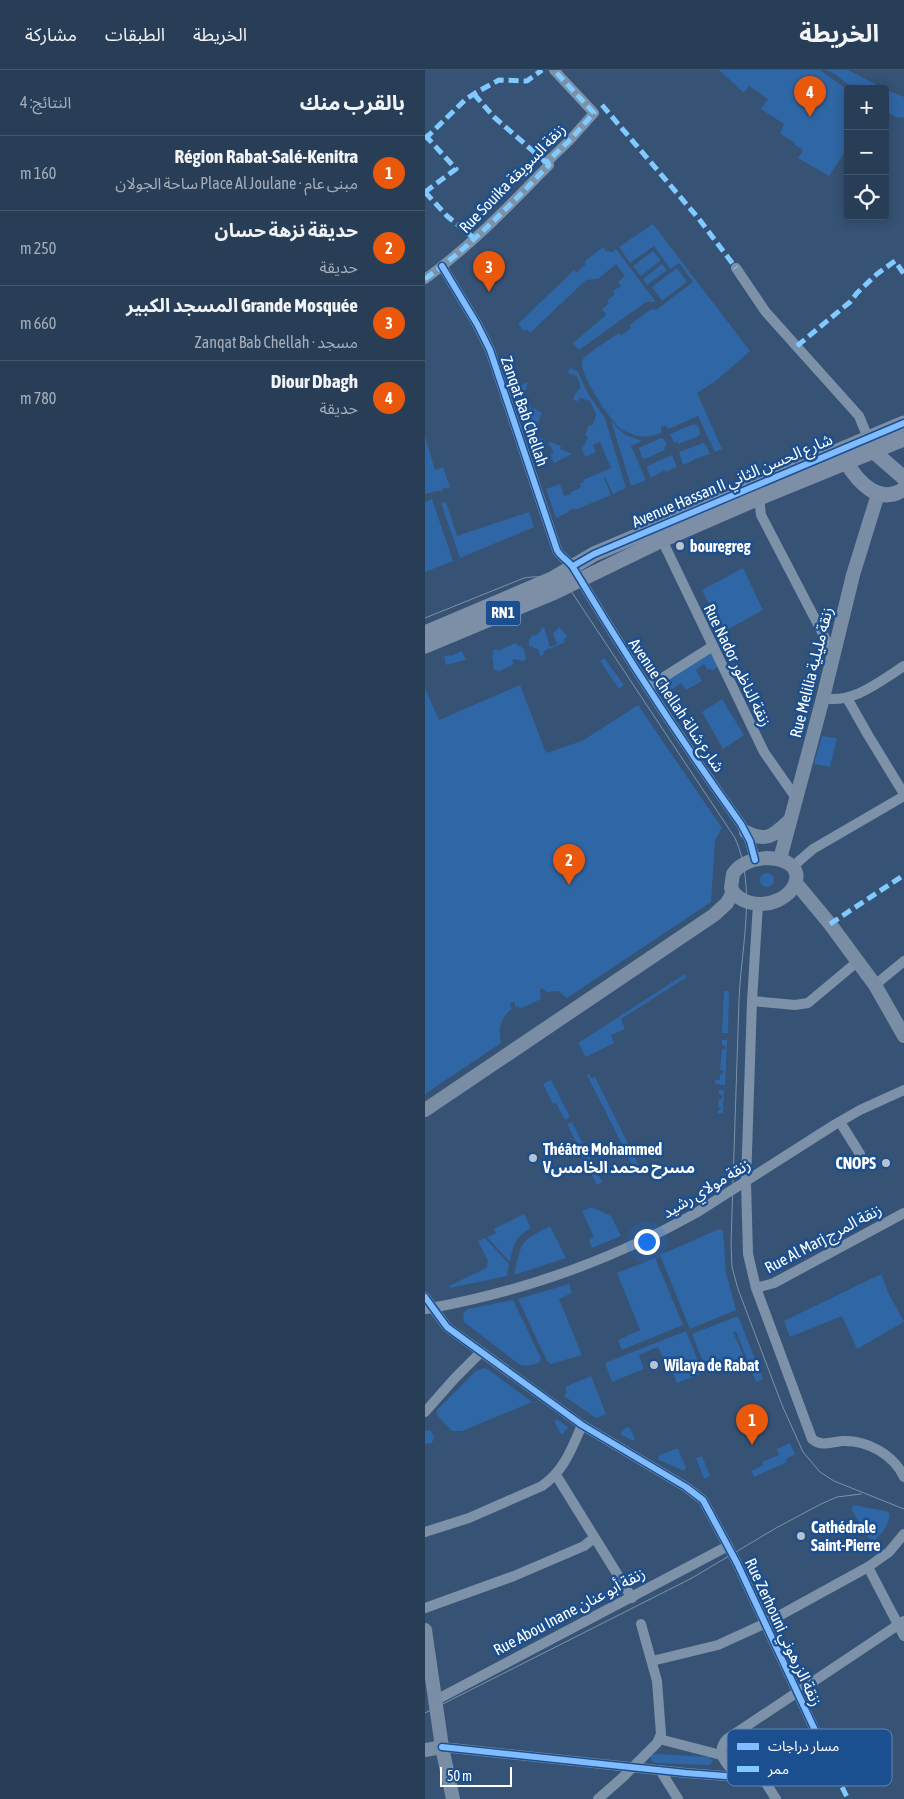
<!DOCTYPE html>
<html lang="ar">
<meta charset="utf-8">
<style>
body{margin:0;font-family:"Asap Condensed","Noto Sans Arabic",sans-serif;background:#30455d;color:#f1f3f6;direction:rtl}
.controls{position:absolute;right:15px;top:15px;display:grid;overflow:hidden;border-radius:5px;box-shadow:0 2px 12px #0003}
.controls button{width:45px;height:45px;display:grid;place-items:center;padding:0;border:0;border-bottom:1px solid #44576d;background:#283e57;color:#f1f3f6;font:25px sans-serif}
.scale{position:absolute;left:15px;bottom:12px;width:72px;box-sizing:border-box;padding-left:5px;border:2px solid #fff;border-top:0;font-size:14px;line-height:18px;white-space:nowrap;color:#fff;-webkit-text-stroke:4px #1b4f8f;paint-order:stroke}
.you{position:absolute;left:221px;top:1171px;width:18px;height:18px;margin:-12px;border:4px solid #fff;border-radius:50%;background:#1a73e8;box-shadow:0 0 0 8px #1a73e833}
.badge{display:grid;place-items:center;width:32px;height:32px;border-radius:50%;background:#ea580c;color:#fff;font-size:16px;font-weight:700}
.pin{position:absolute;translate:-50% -41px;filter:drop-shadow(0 1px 2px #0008)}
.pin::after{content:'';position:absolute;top:26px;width:18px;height:15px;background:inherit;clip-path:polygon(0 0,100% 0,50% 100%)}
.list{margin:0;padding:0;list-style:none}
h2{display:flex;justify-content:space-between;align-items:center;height:65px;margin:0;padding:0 20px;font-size:21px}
h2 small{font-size:16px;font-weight:400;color:#a5aeba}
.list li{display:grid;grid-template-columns:32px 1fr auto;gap:15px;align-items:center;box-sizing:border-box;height:75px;padding:0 20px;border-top:1px solid #44576d}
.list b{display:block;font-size:19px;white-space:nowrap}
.list p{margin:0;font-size:16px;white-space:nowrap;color:#a5aeba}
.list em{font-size:16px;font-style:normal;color:#a5aeba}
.icon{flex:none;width:28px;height:28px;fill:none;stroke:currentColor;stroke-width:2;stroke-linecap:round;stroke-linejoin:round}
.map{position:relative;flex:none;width:479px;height:1729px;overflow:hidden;direction:ltr}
header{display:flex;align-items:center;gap:30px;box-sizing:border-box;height:70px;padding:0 25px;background:#283e57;border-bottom:1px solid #44576d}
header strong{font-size:24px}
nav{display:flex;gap:28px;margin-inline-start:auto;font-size:18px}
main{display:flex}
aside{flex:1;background:#283e57}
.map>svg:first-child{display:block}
.green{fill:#2f66a5}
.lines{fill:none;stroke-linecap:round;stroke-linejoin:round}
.street{stroke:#7d92a8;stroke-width:10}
.secondary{stroke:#798da4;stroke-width:14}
.primary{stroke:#7d8ea7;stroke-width:15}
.tram{stroke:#7e92a7;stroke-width:1}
.quiet{stroke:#80caff;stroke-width:5;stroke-dasharray:10 5;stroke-linecap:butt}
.cycleway-casing{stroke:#1b4f8f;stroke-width:9}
.cycleway{stroke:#80bcff;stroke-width:6}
.poi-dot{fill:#b9c2ce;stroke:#1b4f8f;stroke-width:2}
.labels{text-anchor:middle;stroke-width:5;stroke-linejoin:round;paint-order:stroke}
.shield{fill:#1b4f8f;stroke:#bbcadd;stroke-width:1}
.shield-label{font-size:15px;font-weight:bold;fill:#fff}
.street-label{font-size:16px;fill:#fff;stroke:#1b4f8f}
.poi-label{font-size:16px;font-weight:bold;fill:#fff;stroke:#1b4f8f;text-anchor:start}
.key{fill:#1b4f8f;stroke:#5f84b1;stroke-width:1}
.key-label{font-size:14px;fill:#fff}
</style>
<header>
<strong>الخريطة</strong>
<nav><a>الخريطة</a><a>الطبقات</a><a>مشاركة</a></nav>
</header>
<main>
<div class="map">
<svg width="479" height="1729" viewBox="0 0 479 1729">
<rect width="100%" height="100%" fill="#365274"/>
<g class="green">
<path d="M294,0H395L423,20V77L404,106L373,88L378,80L369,74V72L355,64L359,54L336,39L343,29L324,16L319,23Z"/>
<path d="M401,0H423L460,19H434L421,13L410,4Z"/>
<path d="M460,19L479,27V48L470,47L460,41Z"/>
<path d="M228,154L325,281L292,310L272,323L297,379L290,382L273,346L244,359L241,356L236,357V363C222,369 208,367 195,358C185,350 154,304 157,291C160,284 187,268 194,263L197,265L206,258L205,255L226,239L231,240L268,212L254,193L245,199L229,176L205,193L194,177Z"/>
<path d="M178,177L181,181L188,182L191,179L231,232H221L154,280L148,273L181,245L177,239L184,233L182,231L190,224L188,221L196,216L193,212L200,206L191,194L173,209L161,210L105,263L102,259L99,261L93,254L149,200L151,203L161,194L159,192Z"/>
<path d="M228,181L236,190L216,206L208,196Z"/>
<path d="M237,194L242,200L222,215L218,209Z"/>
<path d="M252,198L262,212L237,231L227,217Z"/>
<path d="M145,298L153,302L162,322L180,348L201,418L188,424L180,407L179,408L186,425L150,440L149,438L143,441L144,442L131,448L121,419L135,414L139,426L146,424V422L156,417L155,413L159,412L158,410L186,398L175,372L168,375L171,382L160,387L157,379L163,367L160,365L164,355L167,356L171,345L165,331L155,328L153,331L148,330L150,324L156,317L152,306L143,303Z"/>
<path d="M103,312L99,327L102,331L91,336L87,324L90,318Z"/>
<path d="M105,336L107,340L109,338L117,343L111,358L101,363L93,341Z"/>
<path d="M186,351L199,364L217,371L206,376L221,410L206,416Z"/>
<path d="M269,354L273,356L275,362L274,366L253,374L252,371L249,373L245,364Z"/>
<path d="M0,366L10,400L18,397L25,417L17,419V422L12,421L0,424Z"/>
<path d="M114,366L115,368L120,370L118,376L107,380L103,370Z"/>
<path d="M236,368L239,369L242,375L239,377L240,380L220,389L217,388L214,378Z"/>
<path d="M125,372L136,376L135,379L147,384L129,393L125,384L129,382L123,373Z"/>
<path d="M278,373L281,375L285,384L269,389V390L258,395L254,382Z"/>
<path d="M247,385L252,397L241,402L240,400L226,408L222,399V396Z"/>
<path d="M7,429L28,491L0,502V432Z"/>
<path d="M21,432L32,466L104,442L109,457L35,488L16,433Z"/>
<path d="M318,498L338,540L298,562L277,520Z"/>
<path d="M119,557L125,577L132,574L128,564L134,557L142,566L139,570L140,572L125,579L124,578L118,582L119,584L115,586L113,579L104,576V570L108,564L109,566L113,564V563L116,561V559Z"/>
<path d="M90,573L99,579L101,589L98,591L89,589L87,590L89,594L75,601L69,600L67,585L69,584L67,581L71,579L73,581Z"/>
<path d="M37,581L41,590L21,595L19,587L24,585L25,586Z"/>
<path d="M286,582L293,597L287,601L285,598L283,600L279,594L271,600L277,611L261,620L256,613L245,621L240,612Z"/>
<path d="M179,588L199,615L194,619L175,591Z"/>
<path d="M95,615L121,683L157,671L213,635L297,758L290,770L286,832L142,928L133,921L121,922L118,918L115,920L116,929L95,939L93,936L91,937L89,932L85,934L87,939C75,948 73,959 76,973L0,1024V618L14,650Z"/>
<path d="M297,629L319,665L298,679L277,642Z"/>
<path d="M397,666L412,668L405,697L389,694Z"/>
<circle cx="342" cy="810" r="7"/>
<path d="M260,904L262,907L196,949L200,959L186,965L189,973L161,987L153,973Z"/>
<path d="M299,921H304L303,963H297Z"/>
<path d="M297,970H302L300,1015L290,1014V1010H295V1004L297,1005L299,1000H295L297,979H300V975H297Z"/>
<path d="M164,1004L166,1008L170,1007L214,1096L209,1098L162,1005Z"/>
<path d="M126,1010L145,1047L140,1050L131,1033L128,1034L118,1014Z"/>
<path d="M294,1020H299L298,1043H293V1040H296V1038L293,1037L294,1029H297V1025L294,1024Z"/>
<path d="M147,1052L177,1112L172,1115L142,1054Z"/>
<path d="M167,1137L186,1146L196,1166L167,1178L164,1170L169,1167L157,1141Z"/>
<path d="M99,1144L106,1158C89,1168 89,1174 85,1192L62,1167L71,1163L69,1159Z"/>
<path d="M125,1156L141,1188L89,1205C97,1171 94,1172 125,1156Z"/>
<path d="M294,1159L298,1161L301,1203L311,1240L265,1259L235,1185Z"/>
<path d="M60,1168L84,1194L82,1206L25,1218L24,1216L61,1198L63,1191L53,1171Z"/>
<path d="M230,1188L258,1255L197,1280L193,1270L215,1260L192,1203Z"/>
<path d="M456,1204L463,1222L479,1252L432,1279L417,1246L365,1267L359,1251Z"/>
<path d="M144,1214L147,1223L134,1229L157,1285L126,1294L122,1291L93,1229Z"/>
<path d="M88,1230L116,1288L114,1293L101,1296L95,1295L39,1252L38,1243L43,1239Z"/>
<path d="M313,1246L338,1309L331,1312L311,1261L308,1262L319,1287L282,1302L267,1264Z"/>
<path d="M261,1261L278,1303L252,1313L246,1299L243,1300L233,1277L214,1285L219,1299L187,1312L180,1293Z"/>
<path d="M59,1298L64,1300L107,1332L37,1361H27L12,1345V1340L51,1301Z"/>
<path d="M166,1306L181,1344L171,1348L139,1326L142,1322L140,1317Z"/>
<path d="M130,1350H133L143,1357L138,1364H136L130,1353Z"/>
<path d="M201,1357L205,1358L210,1369L208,1371L195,1364Z"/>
<path d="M0,1360L6,1361L9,1367L7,1373L0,1374Z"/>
<path d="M365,1373L370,1384L361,1389L362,1392L329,1407L326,1401L338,1395L337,1392L354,1385L352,1379Z"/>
<path d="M250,1379H253L261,1397L259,1401L234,1390L233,1387L235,1385Z"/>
<path d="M277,1386L285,1406L279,1409L271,1388Z"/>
<path d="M428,1435L461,1441L464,1443C466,1453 457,1463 450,1470H446L443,1467L427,1440Z"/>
<path d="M230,1684L284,1687L288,1691L285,1695H282L230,1693L226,1690V1686Z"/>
</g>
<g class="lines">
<g class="street">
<path d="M17,196L52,254L65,280L132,480C136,488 145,491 149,499C201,586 257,672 316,754L325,771L330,790"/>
<path d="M311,198L340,241L434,346L443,368"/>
<path d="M0,209C47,175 84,136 124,95L122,92L144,71L169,43L129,0"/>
<path d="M334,428L336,445L399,566L408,587"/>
<path d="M237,470L339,682L371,728"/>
<path d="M223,617L288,576"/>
<path d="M398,628C428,634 454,612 479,596"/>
<path d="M422,628L443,665L479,724"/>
<path d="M368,798L374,791L388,779L479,726"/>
<path d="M333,834L327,931L321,1112L323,1184L331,1218L387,1369C396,1377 406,1372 417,1371C442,1370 468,1384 479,1407"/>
<path d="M450,915L479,891"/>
<path d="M327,931L370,935L383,933L432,892"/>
<path d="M415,1052L435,1084"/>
<path d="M331,1218L349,1213L479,1143"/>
<path d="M0,1227L22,1257L37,1268L157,1355L261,1417L278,1430L312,1493L396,1673L397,1681L390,1691L368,1702L337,1707H314L261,1703L17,1677"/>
<path d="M1,1239C96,1222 187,1190 271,1143L409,1055L435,1040L479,1020"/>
<path d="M0,1342L30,1308L56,1282"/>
<path d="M131,1405L207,1528"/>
<path d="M0,1462L44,1448L117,1416C139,1401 147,1378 157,1355"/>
<path d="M443,1497L479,1566"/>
<path d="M0,1538L89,1506L159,1476L169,1468"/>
<path d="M227,1591L293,1575L341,1553L443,1497L464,1482L479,1464"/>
<path d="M11,1630L303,1476"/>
<path d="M234,1669L296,1685"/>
<path d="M235,1700L253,1729"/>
<path d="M314,1707C304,1697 288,1684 302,1669L479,1551"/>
<path d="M337,1707L351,1729"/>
<path d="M173,1729L197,1708L232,1673L236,1664L232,1611L216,1554"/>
</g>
<g class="secondary">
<path d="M321,762C343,773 349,765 365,750"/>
<path d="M342,788C395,790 368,841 327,833C318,831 310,827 306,818L308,804C315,793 329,789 342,788Z"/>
<path d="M355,789L398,628L428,505L453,424"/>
<path d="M371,813L405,854L450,915L479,966"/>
<path d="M0,1040L289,845L302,833L308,822"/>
<path d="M0,1560L17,1677L28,1729"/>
<path d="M0,1680L17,1677"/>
</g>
<g class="primary">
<path d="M440,378L448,381L479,408"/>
<path d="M421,392C433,412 454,436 479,419"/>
<path d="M0,563L127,509L169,484L479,353"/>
<path d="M0,576L130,522L237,470L334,428L479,369"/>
</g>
<g class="tram">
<path d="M0,548L99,508C117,505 132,507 146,521L310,768C332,817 316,878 314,930C311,1011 309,1092 306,1173L307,1197L313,1219L357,1335L378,1382L395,1402L409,1411L479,1439"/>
<path d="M0,1643L267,1508L351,1458L396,1434L412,1427L436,1424"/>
</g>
<g class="quiet">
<path d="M49,24L69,47L124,95"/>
<path d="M177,35L274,149L311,198"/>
<path d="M0,65L31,99L0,122"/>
<path d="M0,69L41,29L52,22L74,10L102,11L117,0"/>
<path d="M0,122L22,146L50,169"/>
<path d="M0,209C47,175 84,136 124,95L122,92L144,71L169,43L129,0"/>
<path d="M372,276L425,232L432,223L452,204L470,191L479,204"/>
<path d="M405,854L479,805"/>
<path d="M397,1677L423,1729"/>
</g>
<g class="cycleway-casing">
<g id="cycleway">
<path d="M17,196L52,254L65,280L132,480C136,488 145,491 149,499C201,586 257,672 316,754L325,771L330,790"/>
<path d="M148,496L169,484L479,353"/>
<path d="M0,1227L22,1257L37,1268L157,1355L261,1417L278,1430L312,1493L396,1673L397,1681L390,1691L368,1702L337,1707H314L261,1703L17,1677"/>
</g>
</g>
<use href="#cycleway" class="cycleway"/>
</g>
<g class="poi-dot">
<circle cx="255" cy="476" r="5"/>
<circle cx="108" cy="1088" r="5"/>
<circle cx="461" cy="1093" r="5"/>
<circle cx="229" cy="1295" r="5"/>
<circle cx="376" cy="1466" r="5"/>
</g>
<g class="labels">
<rect class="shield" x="60.5" y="530.5" width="35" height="25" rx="4"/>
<g class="shield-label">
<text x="78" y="548">RN1</text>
</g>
<g class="street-label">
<text transform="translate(87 108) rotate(-46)" y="6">Rue Souika زنقة السويقة</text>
<text transform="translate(100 341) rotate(71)" y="6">Zanqat Bab Chellah</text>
<text transform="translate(307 410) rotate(-23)" y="6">Avenue Hassan II شارع الحسن الثاني</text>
<text transform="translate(313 595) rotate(64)" y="6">Rue Nador زنقة الناظور</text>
<text transform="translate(386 602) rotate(-76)" y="6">Rue Melilia زنقة مليلية</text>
<text transform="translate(252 635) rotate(56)" y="6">Avenue Chellah شارع شالة</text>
<text transform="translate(281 1118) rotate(-31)" y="6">زنقة مولاي رشيد</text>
<text transform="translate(398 1168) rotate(-28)" y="6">Rue Al Marj زنقة المرج</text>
<text transform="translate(144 1541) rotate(-28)" y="6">Rue Abou Inane زنقة أبو عنان</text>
<text transform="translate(359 1562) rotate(65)" y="6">Rue Zerhouni زنقة الزرهوني</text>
</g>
<g class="poi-label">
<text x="265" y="482">bouregreg</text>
<text x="118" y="1085">Théâtre Mohammed<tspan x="118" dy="18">Vمسرح محمد الخامس</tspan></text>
<text x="451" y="1099" text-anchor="end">CNOPS</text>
<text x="239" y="1301">Wilaya de Rabat</text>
<text x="386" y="1463">Cathédrale<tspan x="386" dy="18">Saint-Pierre</tspan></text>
</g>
</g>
<rect x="302" y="1659" width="165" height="57" rx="8" class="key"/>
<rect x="312" y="1673" width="22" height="7" fill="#80bcff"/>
<rect x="312" y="1696" width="22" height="6" fill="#80caff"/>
<g class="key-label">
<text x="343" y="1681">مسار دراجات</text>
<text x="343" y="1704">ممر</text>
</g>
</svg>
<div class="controls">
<button>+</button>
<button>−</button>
<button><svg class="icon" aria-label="locate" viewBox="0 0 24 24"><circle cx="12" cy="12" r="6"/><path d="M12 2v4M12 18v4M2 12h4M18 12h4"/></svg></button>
</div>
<div class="scale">50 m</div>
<div class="you"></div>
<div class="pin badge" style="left:327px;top:1375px">1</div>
<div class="pin badge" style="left:144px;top:815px">2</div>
<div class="pin badge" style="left:64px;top:222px">3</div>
<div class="pin badge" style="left:385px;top:47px">4</div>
</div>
<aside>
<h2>بالقرب منك<small>النتائج: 4</small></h2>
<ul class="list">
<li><span class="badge">1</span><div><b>Région Rabat-Salé-Kenitra</b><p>مبنى عام · Place Al Joulane ساحة الجولان</p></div><em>160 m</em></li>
<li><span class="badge">2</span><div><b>حديقة نزهة حسان</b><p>حديقة</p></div><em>250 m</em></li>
<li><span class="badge">3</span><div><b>Grande Mosquée المسجد الكبير</b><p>مسجد · Zanqat Bab Chellah</p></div><em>660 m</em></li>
<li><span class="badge">4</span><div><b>Diour Dbagh</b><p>حديقة</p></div><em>780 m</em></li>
</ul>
</aside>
</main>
